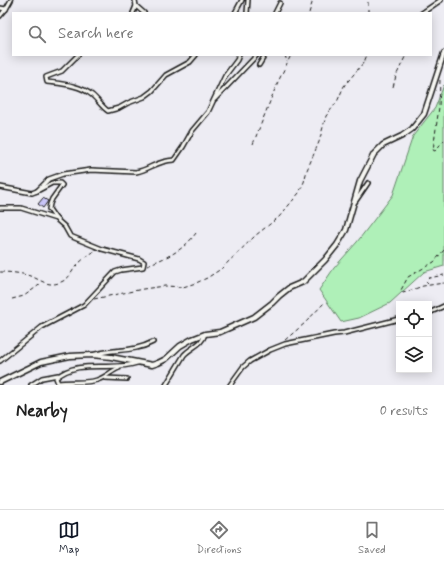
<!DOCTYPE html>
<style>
body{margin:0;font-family:Mynerve,sans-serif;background:#f6f6f6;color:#222}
.controls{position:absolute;right:12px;bottom:12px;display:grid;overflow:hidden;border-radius:0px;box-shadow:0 2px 10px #0003}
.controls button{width:36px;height:36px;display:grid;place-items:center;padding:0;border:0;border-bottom:1px solid #e0e0e0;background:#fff;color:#222;font:20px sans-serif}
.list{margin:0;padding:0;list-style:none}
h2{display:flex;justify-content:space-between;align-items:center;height:52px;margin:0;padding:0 16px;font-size:17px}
h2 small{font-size:13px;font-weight:400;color:#767676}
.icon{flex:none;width:22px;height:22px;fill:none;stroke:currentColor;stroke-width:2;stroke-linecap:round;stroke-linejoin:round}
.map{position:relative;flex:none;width:444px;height:385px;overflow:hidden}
.search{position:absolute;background:#fff;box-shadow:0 2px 10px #0003;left:12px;right:12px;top:12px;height:44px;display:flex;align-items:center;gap:10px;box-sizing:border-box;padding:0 14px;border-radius:0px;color:#767676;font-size:15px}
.sheet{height:124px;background:#fff}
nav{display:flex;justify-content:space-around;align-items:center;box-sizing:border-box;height:56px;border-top:1px solid #e0e0e0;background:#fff;font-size:11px;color:#767676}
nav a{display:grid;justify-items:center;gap:2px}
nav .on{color:#111827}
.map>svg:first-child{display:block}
.green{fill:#aff0b8;stroke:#66866a}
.building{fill:#c8c4f7;stroke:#1c1c1c}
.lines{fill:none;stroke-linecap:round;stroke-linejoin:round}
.minor-casing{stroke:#1c1c1c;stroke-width:6}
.tertiary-casing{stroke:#1c1c1c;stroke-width:7}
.path{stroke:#1c1c1c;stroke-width:1;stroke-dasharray:4 3;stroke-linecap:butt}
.minor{stroke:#f6f6f2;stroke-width:3}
.tertiary{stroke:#f6f6f2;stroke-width:4}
</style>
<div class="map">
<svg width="444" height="385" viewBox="0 0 444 385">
<rect width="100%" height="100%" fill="#edecf3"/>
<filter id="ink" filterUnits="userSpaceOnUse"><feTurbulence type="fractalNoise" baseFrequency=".025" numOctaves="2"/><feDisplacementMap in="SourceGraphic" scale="8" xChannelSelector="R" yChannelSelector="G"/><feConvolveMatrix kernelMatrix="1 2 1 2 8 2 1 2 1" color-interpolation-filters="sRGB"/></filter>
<g filter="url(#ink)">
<path class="green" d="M444,85V266L424,272L390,303L359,318L341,322L319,290L334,268L357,242L393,195L413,136L435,108Z"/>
<path class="building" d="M43,198L48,201L43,208L38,204Z"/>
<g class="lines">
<g class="minor-casing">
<g id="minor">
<path d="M136,6L144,13"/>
<path d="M0,8L6,9"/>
<path d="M133,13L136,6L135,0"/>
<path d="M235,13L242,0"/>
<path d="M247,13L248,0"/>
<path d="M275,13L280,3"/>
<path d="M422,13L441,0"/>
<path d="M0,16L6,9L11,0"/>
<path d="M78,55L62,71L46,77L47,82C63,84 80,85 92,95C98,100 102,107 108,111L119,108L128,103L144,97L152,91L166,75L190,62L196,55"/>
<path d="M259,65L265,55"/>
<path d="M215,99L257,55"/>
<path d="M0,187L32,193L37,191L49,179L63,174L91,170L136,172C151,169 156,161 174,160L183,147L192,131L208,112L225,76L237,60L239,55"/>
<path d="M355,202L368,183"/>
<path d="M0,208H21L56,219"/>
<path d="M429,313L444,306"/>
<path d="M92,355C112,348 133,353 153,342"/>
<path d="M0,361L42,327L84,305L115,272L121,270L143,267L144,262L139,259L102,249L70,236L65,227L56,219L49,209L50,204L52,199L62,185L60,183H52L37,191"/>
<path d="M105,378L127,379"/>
<path d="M58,383C71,381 85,384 97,380C105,378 111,371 119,368"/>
<path d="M31,385L42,378L58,375"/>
<path d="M61,385L58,383L56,378C78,358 112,372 137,363"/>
<path d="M166,385L184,355C191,347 202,345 205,334"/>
<path d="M230,385L243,367L250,361L270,350L285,344L334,334L344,333L399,319"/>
</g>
</g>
<g class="tertiary-casing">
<path id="tertiary" d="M0,382L41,362L70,356L92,355L111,357L152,365L158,363L166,359L180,346L192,339L205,334L220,332L254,317L272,303L279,296L289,288L303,282L325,260L337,245L346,230L360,181L374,154L383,145L402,136L412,129L424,114L444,53"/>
</g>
<g class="path">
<path d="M309,13L313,0"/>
<path d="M368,13V0"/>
<path d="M285,55L287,62"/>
<path d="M440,80L439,107L433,150L435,151L444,140"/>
<path d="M393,87L396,76L406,55"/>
<path d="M253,144L277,84L291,55"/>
<path d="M444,250L434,262L408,277L401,290L403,293L406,292L423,286L444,283"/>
<path d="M147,265C168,257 183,251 196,233"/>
<path d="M0,272C9,272 19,273 27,275C42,279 48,290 65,280C70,277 72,271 76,266C82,260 88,255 95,251"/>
<path d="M429,284L426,281L429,278L444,275"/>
<path d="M12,299L24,296L42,283"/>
<path d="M94,299L143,289L165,286L183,287L196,283L207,278L221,269L256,235L279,217L299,193L304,182L307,170L319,142L326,116L337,102L344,86L364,62L367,55"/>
<path d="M285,340L305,323L325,302"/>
</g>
<use href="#minor" class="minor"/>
<use href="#tertiary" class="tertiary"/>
</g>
</g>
</svg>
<div class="controls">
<button><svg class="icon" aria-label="locate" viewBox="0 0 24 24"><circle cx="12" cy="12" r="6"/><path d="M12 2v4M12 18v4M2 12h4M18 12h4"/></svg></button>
<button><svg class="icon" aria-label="layers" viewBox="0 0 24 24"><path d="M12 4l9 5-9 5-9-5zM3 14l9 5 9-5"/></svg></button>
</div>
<div class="search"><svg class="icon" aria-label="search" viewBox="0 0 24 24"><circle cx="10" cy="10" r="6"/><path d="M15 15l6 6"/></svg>Search here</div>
</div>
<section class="sheet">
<h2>Nearby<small>0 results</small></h2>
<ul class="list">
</ul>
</section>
<nav>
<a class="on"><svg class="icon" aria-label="map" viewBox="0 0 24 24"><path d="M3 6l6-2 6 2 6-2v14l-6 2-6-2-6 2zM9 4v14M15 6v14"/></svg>Map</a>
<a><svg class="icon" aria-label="directions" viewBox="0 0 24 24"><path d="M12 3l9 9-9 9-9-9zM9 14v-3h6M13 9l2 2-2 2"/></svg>Directions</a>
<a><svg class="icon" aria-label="saved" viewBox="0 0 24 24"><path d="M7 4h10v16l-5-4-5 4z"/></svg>Saved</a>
</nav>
